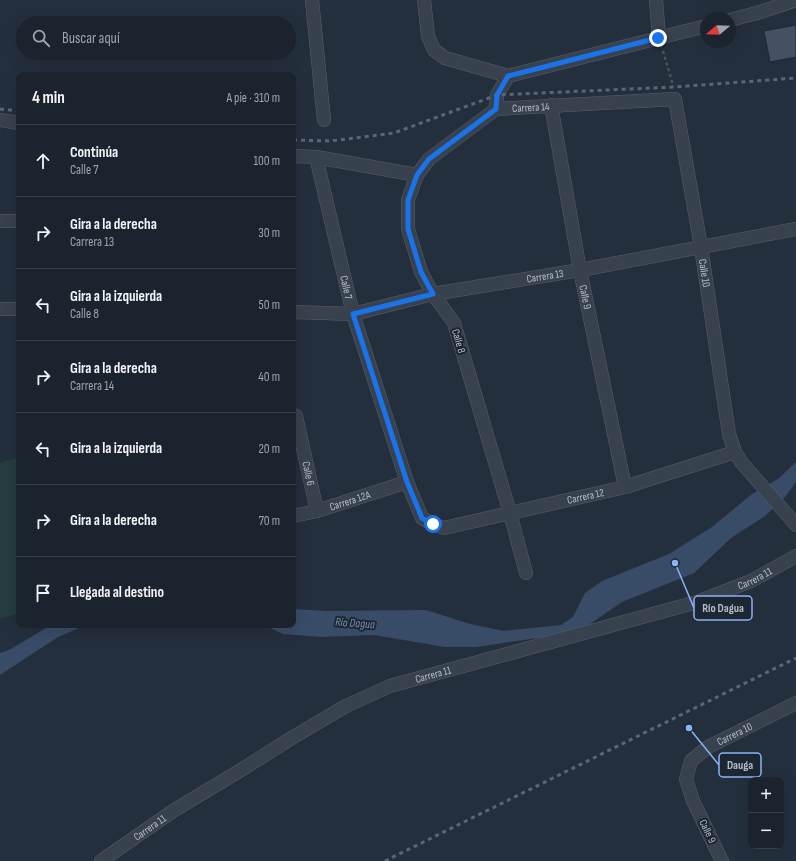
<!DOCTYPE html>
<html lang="es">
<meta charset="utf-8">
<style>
body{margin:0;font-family:"Sofia Sans Condensed",sans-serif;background:#242b36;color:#f1f3f6}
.controls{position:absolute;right:12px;bottom:12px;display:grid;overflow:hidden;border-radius:8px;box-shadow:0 4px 16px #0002}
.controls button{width:36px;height:36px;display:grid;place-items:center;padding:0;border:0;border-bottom:1px solid #39404a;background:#1b232e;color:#f1f3f6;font:20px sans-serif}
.compass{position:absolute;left:700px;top:12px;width:36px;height:36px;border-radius:50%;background:#1b232e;box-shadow:0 4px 16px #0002;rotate:251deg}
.stop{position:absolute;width:12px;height:12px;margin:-9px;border:3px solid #1a73e8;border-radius:50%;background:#fff}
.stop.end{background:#1a73e8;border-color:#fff;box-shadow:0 1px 4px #0008}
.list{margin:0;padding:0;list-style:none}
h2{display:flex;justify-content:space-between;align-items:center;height:52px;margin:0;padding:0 16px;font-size:17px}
h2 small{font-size:13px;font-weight:400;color:#a0a4aa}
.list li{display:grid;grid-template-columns:26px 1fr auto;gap:12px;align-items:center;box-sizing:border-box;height:72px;padding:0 16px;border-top:1px solid #39404a}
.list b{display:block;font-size:15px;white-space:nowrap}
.list p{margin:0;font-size:13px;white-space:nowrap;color:#a0a4aa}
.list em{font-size:13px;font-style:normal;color:#a0a4aa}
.icon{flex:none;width:22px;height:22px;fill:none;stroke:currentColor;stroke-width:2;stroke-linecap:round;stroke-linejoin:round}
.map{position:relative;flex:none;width:796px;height:861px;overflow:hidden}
.search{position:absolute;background:#1b232e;box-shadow:0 4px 16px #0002;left:16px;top:16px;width:280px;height:44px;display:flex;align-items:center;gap:10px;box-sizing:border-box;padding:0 14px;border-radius:22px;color:#a0a4aa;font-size:15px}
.panel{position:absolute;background:#1b232e;box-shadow:0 4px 16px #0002;left:16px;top:72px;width:280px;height:556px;border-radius:8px}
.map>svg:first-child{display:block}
.green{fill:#263c3f}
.water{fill:#394c67}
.building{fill:#455162;stroke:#1f2835}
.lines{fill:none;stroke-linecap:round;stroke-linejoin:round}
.minor-casing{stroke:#565f6c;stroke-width:14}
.path{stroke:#44595c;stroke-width:2.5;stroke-dasharray:3 3;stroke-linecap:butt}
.minor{stroke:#38414e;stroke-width:13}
.rail{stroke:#5a6575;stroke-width:3;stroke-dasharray:4 4;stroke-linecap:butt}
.route{stroke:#1a73e8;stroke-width:5}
.labels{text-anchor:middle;stroke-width:4;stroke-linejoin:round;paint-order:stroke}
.street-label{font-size:11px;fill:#b4bcc9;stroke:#1d2633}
.water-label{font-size:12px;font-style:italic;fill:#7c92b1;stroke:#1d2633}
.leader{fill:none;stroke:#8ab4f8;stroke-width:1.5}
.callout-dot{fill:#8ab4f8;stroke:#1d2633;stroke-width:1.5}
.callout{fill:#1d2633;stroke:#8ab4f8;stroke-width:1.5}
.callout-label{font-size:12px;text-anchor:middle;font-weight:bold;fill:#b4bcc9}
</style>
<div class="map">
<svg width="796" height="861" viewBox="0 0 796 861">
<rect width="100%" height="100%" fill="#242f3e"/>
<path class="green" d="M19,457V613L0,619V463Z"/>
<g class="water">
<path d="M796,462V482L785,497L765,516L731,538L694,573L622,602L587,626L558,635L476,647H445L374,635L321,637L283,634L268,627L249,628L239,625H293V609L328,611L426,610L470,624L504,631L561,625L573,617L585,593L602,581L669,554L712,527L752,494L778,479Z"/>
<path d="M51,625H86L58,637L0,675V653L11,649Z"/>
</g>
<path class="building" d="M796,25V57L770,62L764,31Z"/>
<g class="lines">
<g class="minor-casing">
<g id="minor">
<path d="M312,0L324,120"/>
<path d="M424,0L428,36L434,50L445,58L508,76L706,26"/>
<path d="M656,0L659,38"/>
<path d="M730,20L757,13L796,0"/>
<path id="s1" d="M551,105L580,270L625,487"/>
<path d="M496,109L497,95L508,76"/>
<path d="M0,120L19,123"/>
<path d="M293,156L316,157L417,175"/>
<path id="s2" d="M316,157L353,314L407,482L422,518L433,524L444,528L625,487L735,452"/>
<path d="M0,221H19"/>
<path d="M0,309H19"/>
<path id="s3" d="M293,312L353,314L433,294L580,270L796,229"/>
<path id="s4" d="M293,415L296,416L317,511"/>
<path id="s5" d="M293,516L317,511L407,482"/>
<path id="s6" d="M526,573L510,513L454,323L433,294L421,272L408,229V200L417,175L429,159L496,109L675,99L701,247L729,434L735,452L742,463L796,525"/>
<path id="s7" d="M101,861L173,811L241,770L290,739L346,706L390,686L697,602L751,581L796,556"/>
<path id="s8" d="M722,861L693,801L686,779L691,761L708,747L796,703"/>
</g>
</g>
<path class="path" d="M663,51L673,85"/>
<use href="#minor" class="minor"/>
<g class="rail">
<path d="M0,109L19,111"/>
<path d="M293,140L330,141L394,133L497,95L674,87L796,78"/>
<path d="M385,861L796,658"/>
</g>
</g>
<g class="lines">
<path class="route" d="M433,524L422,518L407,482L353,314L433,294L421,272L408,229V200L417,175L429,159L496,109L497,95L508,76L658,38"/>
</g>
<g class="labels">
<g class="street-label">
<text dy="4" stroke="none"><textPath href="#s6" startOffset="560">Carrera 14</textPath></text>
<text dy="4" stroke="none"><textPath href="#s6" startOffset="881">Calle 10</textPath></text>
<text dy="4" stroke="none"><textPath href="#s3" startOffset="256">Carrera 13</textPath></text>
<text dy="4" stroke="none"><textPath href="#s2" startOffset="134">Calle 7</textPath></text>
<text dy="4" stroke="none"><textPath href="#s1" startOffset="195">Calle 9</textPath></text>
<text transform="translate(459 341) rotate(74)" y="4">Calle 8</text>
<text dy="4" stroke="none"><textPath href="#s4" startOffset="62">Calle 6</textPath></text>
<text dy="4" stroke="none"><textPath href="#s2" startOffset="546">Carrera 12</textPath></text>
<text dy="4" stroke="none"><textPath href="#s5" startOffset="59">Carrera 12A</textPath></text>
<text dy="4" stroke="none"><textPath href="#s7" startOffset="719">Carrera 11</textPath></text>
<text dy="4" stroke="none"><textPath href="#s7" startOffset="383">Carrera 11</textPath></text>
<text dy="4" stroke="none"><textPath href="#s8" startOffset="160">Carrera 10</textPath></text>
<text dy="4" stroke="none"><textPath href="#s7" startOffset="59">Carrera 11</textPath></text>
<text transform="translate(708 831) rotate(64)" y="4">Calle 9</text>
</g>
<g class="water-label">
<text transform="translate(355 623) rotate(4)" y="4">Río Dagua</text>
</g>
</g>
<path class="leader" d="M675 563L694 608M689 728L719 765"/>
<g class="callout-dot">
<circle cx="675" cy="563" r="4"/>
<circle cx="689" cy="728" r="4"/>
</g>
<g class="callout">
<rect x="694" y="596" width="58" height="24" rx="4"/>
<rect x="719" y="753" width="42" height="24" rx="4"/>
</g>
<g class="callout-label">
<text x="723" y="612">Río Dagua</text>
<text x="740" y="769">Dauga</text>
</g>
</svg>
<div class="controls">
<button>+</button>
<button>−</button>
</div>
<svg class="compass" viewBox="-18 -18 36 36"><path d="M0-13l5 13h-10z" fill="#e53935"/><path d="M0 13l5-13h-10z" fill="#a0a4aa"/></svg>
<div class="stop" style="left:433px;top:524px"></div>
<div class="stop end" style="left:658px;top:38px"></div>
<div class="search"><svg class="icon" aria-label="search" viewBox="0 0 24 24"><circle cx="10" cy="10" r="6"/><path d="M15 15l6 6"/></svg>Buscar aquí</div>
<section class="panel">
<h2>4 min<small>A pie · 310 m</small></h2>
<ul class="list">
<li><svg class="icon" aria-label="ahead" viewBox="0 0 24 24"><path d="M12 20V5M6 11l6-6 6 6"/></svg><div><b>Continúa</b><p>Calle 7</p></div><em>100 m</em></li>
<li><svg class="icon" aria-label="right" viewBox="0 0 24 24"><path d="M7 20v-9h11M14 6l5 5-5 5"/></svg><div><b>Gira a la derecha</b><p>Carrera 13</p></div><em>30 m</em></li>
<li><svg class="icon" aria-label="left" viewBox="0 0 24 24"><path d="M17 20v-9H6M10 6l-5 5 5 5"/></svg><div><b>Gira a la izquierda</b><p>Calle 8</p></div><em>50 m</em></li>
<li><svg class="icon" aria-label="right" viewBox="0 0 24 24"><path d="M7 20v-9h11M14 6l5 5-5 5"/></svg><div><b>Gira a la derecha</b><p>Carrera 14</p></div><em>40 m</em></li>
<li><svg class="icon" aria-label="left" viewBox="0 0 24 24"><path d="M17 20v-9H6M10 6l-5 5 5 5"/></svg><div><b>Gira a la izquierda</b></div><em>20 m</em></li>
<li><svg class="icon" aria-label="right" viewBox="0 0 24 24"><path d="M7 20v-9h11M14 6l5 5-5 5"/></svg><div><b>Gira a la derecha</b></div><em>70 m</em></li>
<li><svg class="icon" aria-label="arrive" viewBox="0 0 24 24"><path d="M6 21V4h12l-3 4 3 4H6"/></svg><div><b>Llegada al destino</b></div></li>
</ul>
</section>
</div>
